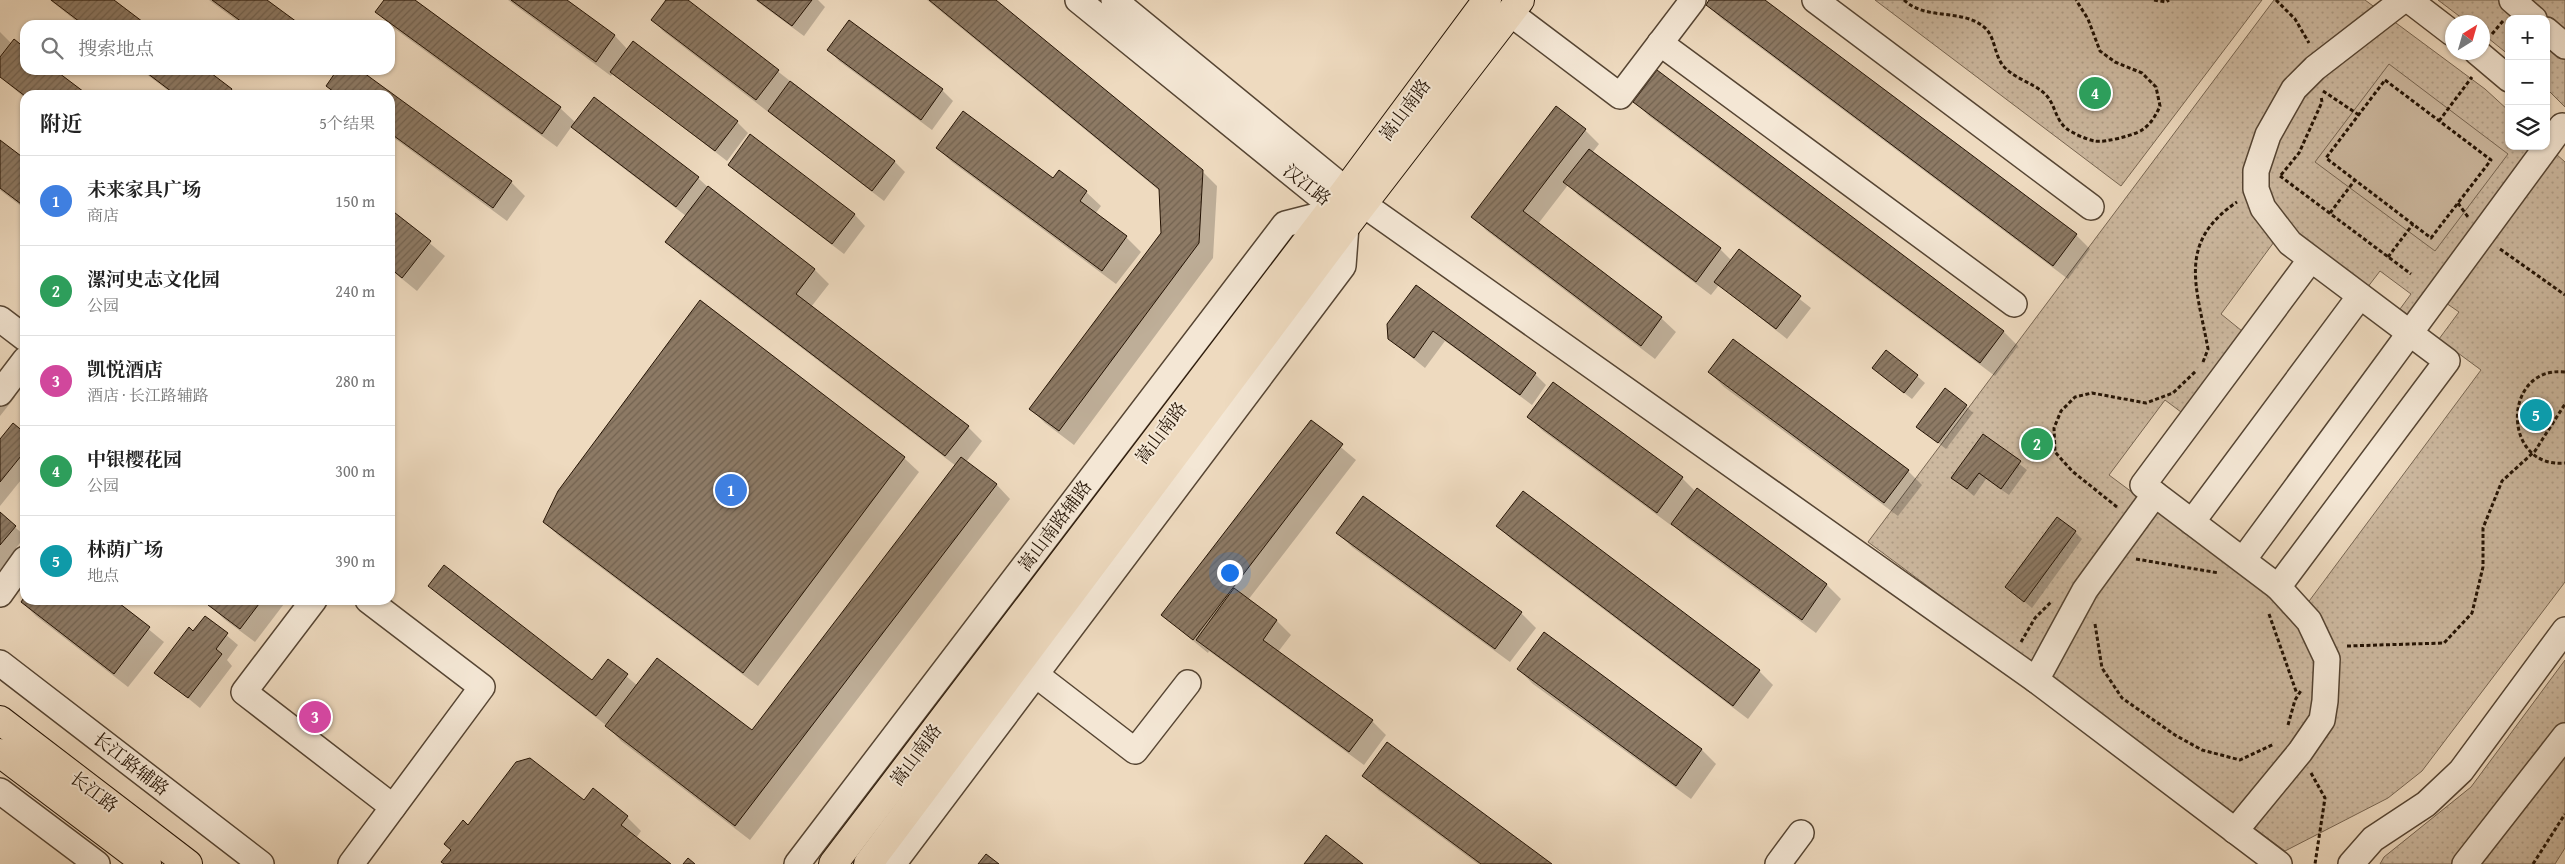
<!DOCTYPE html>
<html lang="zh">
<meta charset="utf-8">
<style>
body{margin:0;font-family:"Gentium Book Plus","Noto Serif SC",serif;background:#f6f6f6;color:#222}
.controls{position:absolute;right:15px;top:15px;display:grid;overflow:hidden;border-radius:10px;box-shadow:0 1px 4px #0004}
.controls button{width:45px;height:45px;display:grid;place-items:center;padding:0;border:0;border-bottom:1px solid #e0e0e0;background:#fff;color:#222;font:25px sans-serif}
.compass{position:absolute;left:2445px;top:15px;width:45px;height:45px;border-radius:50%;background:#fff;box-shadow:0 1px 4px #0004;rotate:37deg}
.you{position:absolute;left:1229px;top:572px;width:18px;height:18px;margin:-12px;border:4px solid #fff;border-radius:50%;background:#1a73e8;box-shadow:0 0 0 8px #1a73e833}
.badge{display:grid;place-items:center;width:32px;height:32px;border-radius:50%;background:#8f2418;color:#fff;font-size:16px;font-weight:700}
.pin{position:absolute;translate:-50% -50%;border:2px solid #fff;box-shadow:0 1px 5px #0006}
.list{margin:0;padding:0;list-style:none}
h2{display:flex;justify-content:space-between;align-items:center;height:65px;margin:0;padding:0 20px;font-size:21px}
h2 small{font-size:16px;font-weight:400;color:#767676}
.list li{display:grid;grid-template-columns:32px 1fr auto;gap:15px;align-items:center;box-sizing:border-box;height:90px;padding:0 20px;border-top:1px solid #e0e0e0}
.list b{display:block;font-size:19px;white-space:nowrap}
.list p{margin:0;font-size:16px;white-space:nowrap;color:#767676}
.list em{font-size:16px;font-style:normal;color:#767676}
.icon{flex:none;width:28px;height:28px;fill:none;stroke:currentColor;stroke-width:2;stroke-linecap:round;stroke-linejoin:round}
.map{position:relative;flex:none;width:2565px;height:864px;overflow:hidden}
.search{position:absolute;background:#fff;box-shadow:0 1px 4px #0004;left:20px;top:20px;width:375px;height:55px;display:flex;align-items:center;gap:12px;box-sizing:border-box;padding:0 18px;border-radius:15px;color:#767676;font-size:19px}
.panel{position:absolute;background:#fff;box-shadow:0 1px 4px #0004;left:20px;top:90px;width:375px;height:515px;border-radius:15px}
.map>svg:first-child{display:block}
.grass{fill:url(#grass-dots);stroke:#786652;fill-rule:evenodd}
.pitch{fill:#ccb89f;stroke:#786652}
.shadow{fill:#0003}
.building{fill:url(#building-hatch);stroke:#241304}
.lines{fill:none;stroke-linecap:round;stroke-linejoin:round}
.minor-casing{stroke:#564533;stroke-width:28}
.major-casing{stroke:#241304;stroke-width:30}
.path{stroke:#241304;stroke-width:3;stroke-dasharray:4 2.5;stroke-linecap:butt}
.minor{stroke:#f4e7d5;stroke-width:25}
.major{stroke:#eedabf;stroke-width:28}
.labels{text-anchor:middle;stroke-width:4;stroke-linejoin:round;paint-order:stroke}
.street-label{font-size:18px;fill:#241304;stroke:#f4e7d5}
</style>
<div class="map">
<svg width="2565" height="864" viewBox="0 0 2565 864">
<defs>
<pattern id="grass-dots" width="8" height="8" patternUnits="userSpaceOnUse" patternTransform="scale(1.25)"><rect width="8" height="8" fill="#ccb89f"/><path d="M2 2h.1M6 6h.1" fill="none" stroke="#af9d87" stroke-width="1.8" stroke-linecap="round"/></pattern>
<pattern id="building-hatch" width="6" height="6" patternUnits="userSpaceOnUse" patternTransform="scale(1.25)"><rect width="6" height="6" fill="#8d7a65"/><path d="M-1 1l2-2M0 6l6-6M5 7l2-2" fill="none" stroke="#736351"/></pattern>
</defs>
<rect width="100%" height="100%" fill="#eedabf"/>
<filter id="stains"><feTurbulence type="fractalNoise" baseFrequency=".004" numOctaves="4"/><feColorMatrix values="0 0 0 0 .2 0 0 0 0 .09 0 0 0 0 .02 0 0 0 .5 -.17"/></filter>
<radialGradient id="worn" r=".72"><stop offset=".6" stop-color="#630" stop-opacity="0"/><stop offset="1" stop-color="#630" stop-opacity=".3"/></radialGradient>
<g class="grass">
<path d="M1875,0H2262L2121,186Z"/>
<path d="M2274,0H2365L2485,89L2509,111V146L2546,145L2565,162V582L2422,771L2388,798L2285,851L1868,542ZM2285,227L2367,288L2380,271L2411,294L2400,309L2426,328L2446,303L2459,312L2439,339L2481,370L2298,616L2109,475L2165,400L2181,412L2242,331L2221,314Z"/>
<path d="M2438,0H2565V107L2546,88V19H2509V55L2483,34L2482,22H2467Z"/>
<path d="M2565,660V848L2555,864H2380L2384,857L2471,787Z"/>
</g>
<path class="pitch" d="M2389,64L2508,154L2435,251L2315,162Z"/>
<g class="shadow">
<path d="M50,0H112L145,25H81Z"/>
<path d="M209,0H265L299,25H243Z"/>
<path d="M386,0H413L560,108L576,123L698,178L710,189L815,270L829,284L811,307L968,427L982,441L966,462L996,484L1010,499L750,840L621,741L607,726L441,597L430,586L592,682L608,661L638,686L752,732L956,466L681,256L667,241L686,216L584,138L572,126L557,147L391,26L377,12Z"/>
<path d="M508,0H565L615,36L628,50L633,43L737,122L748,133L727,161L613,73L611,76Z"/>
<path d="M664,0H685L894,161L905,172L884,201L663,31L653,20L666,2Z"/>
<path d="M755,0H818L825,7L804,36Z"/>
<path d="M927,0H994L1202,171L1217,186L1213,258L1074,445L1045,423L1031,409L1162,233L1161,192Z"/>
<path d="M1711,0H1763L2076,235L2090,249L2068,279L1722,19L1707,5Z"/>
<path d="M850,22L942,90L953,101L932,130L839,61L829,50Z"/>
<path d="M0,32L12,44L25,49V70H53L25,95V98L0,77Z"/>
<path d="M141,70H205L236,95H174Z"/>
<path d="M339,70H358L511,182L525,196L507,221L390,135V95H337L327,86Z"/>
<path d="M1657,71L2004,332L2018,346L1995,376L1649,116L1635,102Z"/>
<path d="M1585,130L1599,144L1592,153L1720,249L1732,261L1739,251L1811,308L1787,339L1719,285L1711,295L1579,196L1568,185L1538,224L1661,318L1676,332L1655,359L1487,231L1473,217Z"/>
<path d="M751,136L855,215L865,226L844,254L740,175L729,165Z"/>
<path d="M0,142L25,161V209L0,190Z"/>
<path d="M937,148L1053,180L1086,192L1101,206L1095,214L1126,237L1141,252L1116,284L952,162Z"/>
<path d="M390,210L445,256L417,291L390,269Z"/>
<path d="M1416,287L1535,374L1546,385L1532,405L1445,341L1425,368L1389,339Z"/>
<path d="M700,302L904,458L919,472L758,686L559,536L544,522Z"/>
<path d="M1709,372L1908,471L1922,485L1898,516L1724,387Z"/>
<path d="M1881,375L1917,376L1925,383L1912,399Z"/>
<path d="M0,382L15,397L0,416Z"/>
<path d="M1553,384L1682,478L1696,492L1697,490L1827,585L1841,599L1816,633L1687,538L1673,525L1672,526L1543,431L1528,417Z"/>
<path d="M1966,406L1973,413L1946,449L1918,427Z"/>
<path d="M1311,422L1356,460L1248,600L1277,621L1291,635L1278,652L1372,721L1386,735L1364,765L1209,651L1208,653L1162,615Z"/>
<path d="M25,435V475L0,506V441Z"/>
<path d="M1983,435L2027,470L2009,495L1986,479L1974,496L1952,478Z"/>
<path d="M1364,498L1521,613L1536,628L1510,662L1352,547L1338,533Z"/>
<path d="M0,514L25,536L0,570Z"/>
<path d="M1498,526L1759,671L1773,685L1748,719L1512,540Z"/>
<path d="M2075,532L2082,539L2032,608L2007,587Z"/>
<path d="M25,598L113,600L164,642L128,687L36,616L22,602Z"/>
<path d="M213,600H287L255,642L224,619L210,605Z"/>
<path d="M205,617L238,645L227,660L232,666L200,708L156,672Z"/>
<path d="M1518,669L1702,750L1716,764L1691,799L1533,684Z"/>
<path d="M1364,775L1550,864H1478L1378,790Z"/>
<path d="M585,801L627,817L641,831L636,838L669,864H445L468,827Z"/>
</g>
<g class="building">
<path d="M51,0H114L147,25H84Z"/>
<path d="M212,0H267L301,25H246Z"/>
<path d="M384,0H415L561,107L542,134L375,12Z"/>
<path d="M511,0H567L615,35L596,62Z"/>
<path d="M666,0H688L779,70L756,100L651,20Z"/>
<path d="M757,0H812L792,26Z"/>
<path d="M929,0H996L1203,170L1199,243L1059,431L1029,409L1161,233L1159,189Z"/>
<path d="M1709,0H1765L2077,234L2053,266L1706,5Z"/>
<path d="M849,20L943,89L921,120L827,50Z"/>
<path d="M14,39L25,48V70H55L88,95L25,96L0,77V57Z"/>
<path d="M633,41L738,121L715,151L610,72Z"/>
<path d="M143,70H207L232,89L228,95H176Z"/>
<path d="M337,70H360L512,181L493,208L390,133V95H338L326,86Z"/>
<path d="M1657,70L2004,331L1980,363L1633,102Z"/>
<path d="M790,81L895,161L872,191L768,111Z"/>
<path d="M594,97L699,177L676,207L571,127Z"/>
<path d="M1556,106L1586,129L1523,211L1662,317L1641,346L1471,217Z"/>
<path d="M963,111L1053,178L1059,170L1087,191L1080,201L1127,236L1102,271L936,148Z"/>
<path d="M750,134L855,214L832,244L728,165Z"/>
<path d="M0,140L25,159V207L0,188Z"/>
<path d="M1589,149L1721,248L1696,282L1563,182Z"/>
<path d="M708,186L815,269L796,294L969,426L945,456L665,242Z"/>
<path d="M390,209L431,241L402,278L390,268Z"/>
<path d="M1739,249L1801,296L1776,329L1714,282Z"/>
<path d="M1416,285L1536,373L1520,395L1433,331L1414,358L1388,339L1387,324Z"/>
<path d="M700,300L905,457L743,673L543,522L558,491Z"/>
<path d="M1733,339L1909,470L1884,503L1708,372Z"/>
<path d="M1886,350L1918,375L1904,393L1872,368Z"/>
<path d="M1553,382L1683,477L1657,513L1527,417Z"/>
<path d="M1945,388L1967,405L1938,443L1916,427Z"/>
<path d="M1311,420L1343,444L1193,640L1161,615Z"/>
<path d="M13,423L25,433V451L0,482V439Z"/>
<path d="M1983,434L2021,461L2001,489L1979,473L1967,489L1951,478Z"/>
<path d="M961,457L997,484L735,826L605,726L657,658L752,730Z"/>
<path d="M1697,488L1827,584L1802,620L1671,524Z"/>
<path d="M1523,491L1760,670L1733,706L1496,526Z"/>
<path d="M1363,496L1522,612L1495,649L1336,533Z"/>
<path d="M0,512L16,526L0,545Z"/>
<path d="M2057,517L2076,531L2024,602L2005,587Z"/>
<path d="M444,565L592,680L608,659L628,674L596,716L428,586Z"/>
<path d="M1234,588L1277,620L1263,640L1373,720L1349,752L1196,640Z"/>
<path d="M25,596V600H115L150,627L114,674L21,602Z"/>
<path d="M212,600H262L240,629L208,605Z"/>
<path d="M205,616L228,633L216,649L222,654L188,698L154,673L189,627L193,631Z"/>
<path d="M1544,632L1702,749L1676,786L1517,669Z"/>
<path d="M1387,742L1552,864H1481L1362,776Z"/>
<path d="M530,758L584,800L593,788L628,816L621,825L671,864H444L441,862L451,850L444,844L463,820L468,825L516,762Z"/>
<path d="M1326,835L1363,864H1304Z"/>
<path d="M986,854L999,864H978Z"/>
<path d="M688,858L695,864H683Z"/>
</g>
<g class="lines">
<g class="minor-casing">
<g id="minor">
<path d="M1078,0L1333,207L1350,205"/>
<path d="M1114,0L1363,204L2036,680L2279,864"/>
<path d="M1815,0L2091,207"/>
<path d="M2409,0L2452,33"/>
<path d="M2512,0L2534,19"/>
<path d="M1510,13L1620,96L1693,0"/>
<path d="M2546,30L2565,46"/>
<path d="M1660,43L2014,304"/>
<path d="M2477,52L2509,79"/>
<path d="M2311,259L2143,485L2278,587L2447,361L2290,243L2263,208L2256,189V171L2268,135L2294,89L2315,68L2403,0"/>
<path d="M0,319L25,338"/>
<path d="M0,393L25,360"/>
<path d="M2192,522L2360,296"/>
<path d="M2243,560L2562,126"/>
<path d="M0,594L25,559"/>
<path d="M314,600L244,692L393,807"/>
<path d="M0,663L261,864"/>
<path d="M1022,664L1135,751L1188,683"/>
<path d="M2036,680L2085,590L2155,494"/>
<path d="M0,791L97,864"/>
<path d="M2235,831L2300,752L2322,720L2325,701L2327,659L2309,621L2278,587"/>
<path d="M351,864L482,687L368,600"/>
<path d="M797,864L1285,224L1328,213"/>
<path d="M893,864L1343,266L1346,226"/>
<path d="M1778,864L1801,833"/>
<path d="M2351,864L2373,839L2426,804L2461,771L2565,630"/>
<path d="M2465,864L2565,736"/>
</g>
</g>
<g class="major-casing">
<g id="major">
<path d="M0,720L188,864"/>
<path d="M0,753L147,864"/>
<path d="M833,864L1346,190L1487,0"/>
<path d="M868,864L1346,226L1520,0"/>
</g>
</g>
<g class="path">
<path d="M1904,0C1926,21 1961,8 1984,27C1994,35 1994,50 2000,61C2008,77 2033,82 2045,94C2055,103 2055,120 2067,129C2073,133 2087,140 2095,141C2104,143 2135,135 2142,130C2151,124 2156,115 2160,106L2156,87L2142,73L2115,62L2100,51L2088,19L2076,0"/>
<path d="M2154,0L2166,2L2169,0"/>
<path d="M2276,0L2295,19L2309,43"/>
<path d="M2492,34L2503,21"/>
<path d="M2385,80L2491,160L2431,238L2326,158Z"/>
<path d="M2323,91L2359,115"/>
<path d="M2439,121L2472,77"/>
<path d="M2281,175L2299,153L2322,102L2321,96"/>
<path d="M2280,176L2411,274"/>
<path d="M2458,203L2468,217"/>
<path d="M2330,213L2355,180"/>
<path d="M2500,249L2565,295"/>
<path d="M2388,257L2413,224"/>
<path d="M2203,362L2208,349C2197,287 2176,243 2237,202"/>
<path d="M2565,372C2502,365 2501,469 2565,463"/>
<path d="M2117,507L2072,471L2055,452L2054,428L2061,411L2075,397L2092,393L2146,403L2173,393L2196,371"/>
<path d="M2136,559L2219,573"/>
<path d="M2269,614L2297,694"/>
<path d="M2095,624L2102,668L2122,698L2175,735L2202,750L2240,760L2274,744"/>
<path d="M2021,642L2035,618L2051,602"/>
<path d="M2347,646L2444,643L2472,613L2483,567V528L2502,481L2535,451L2565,404"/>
<path d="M2288,725L2295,700L2302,689"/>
<path d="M2311,773L2325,798L2315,864"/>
<path d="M2533,864L2565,814"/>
</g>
<use href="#minor" class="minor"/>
<use href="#major" class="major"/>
</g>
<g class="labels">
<g class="street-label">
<text transform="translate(1405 110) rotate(-53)" y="6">嵩山南路</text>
<text transform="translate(1307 185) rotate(38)" y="6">汉江路</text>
<text transform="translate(1161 433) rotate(-53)" y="6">嵩山南路</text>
<text transform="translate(1055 526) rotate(-53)" y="6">嵩山南路辅路</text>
<text transform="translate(916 755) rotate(-53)" y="6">嵩山南路</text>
<text transform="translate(131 764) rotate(38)" y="6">长江路辅路</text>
<text transform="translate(94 792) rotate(37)" y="6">长江路</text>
</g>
</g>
<rect width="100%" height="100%" filter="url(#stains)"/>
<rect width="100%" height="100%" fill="url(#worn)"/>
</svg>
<div class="controls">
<button>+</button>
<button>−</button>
<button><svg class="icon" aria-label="layers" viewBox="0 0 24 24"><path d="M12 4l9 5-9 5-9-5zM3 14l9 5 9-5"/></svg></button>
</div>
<svg class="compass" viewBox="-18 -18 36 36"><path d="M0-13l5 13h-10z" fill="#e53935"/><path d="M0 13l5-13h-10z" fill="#767676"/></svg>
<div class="you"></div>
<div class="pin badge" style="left:731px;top:490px;background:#3f7fe0">1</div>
<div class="pin badge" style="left:2037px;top:444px;background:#2e9e5b">2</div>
<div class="pin badge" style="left:315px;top:717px;background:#d1479c">3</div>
<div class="pin badge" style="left:2095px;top:93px;background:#2e9e5b">4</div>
<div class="pin badge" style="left:2536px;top:415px;background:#0f9aa8">5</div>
<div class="search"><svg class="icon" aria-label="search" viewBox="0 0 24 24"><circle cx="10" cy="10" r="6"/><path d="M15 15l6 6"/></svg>搜索地点</div>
<section class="panel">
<h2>附近<small>5个结果</small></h2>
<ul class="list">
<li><span class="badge" style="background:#3f7fe0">1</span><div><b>未来家具广场</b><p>商店</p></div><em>150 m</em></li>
<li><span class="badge" style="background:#2e9e5b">2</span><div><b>漯河史志文化园</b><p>公园</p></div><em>240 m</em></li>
<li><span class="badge" style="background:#d1479c">3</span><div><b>凯悦酒店</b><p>酒店 · 长江路辅路</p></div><em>280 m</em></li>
<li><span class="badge" style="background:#2e9e5b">4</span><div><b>中银樱花园</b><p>公园</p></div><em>300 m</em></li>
<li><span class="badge" style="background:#0f9aa8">5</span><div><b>林荫广场</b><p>地点</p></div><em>390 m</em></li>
</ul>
</section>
</div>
